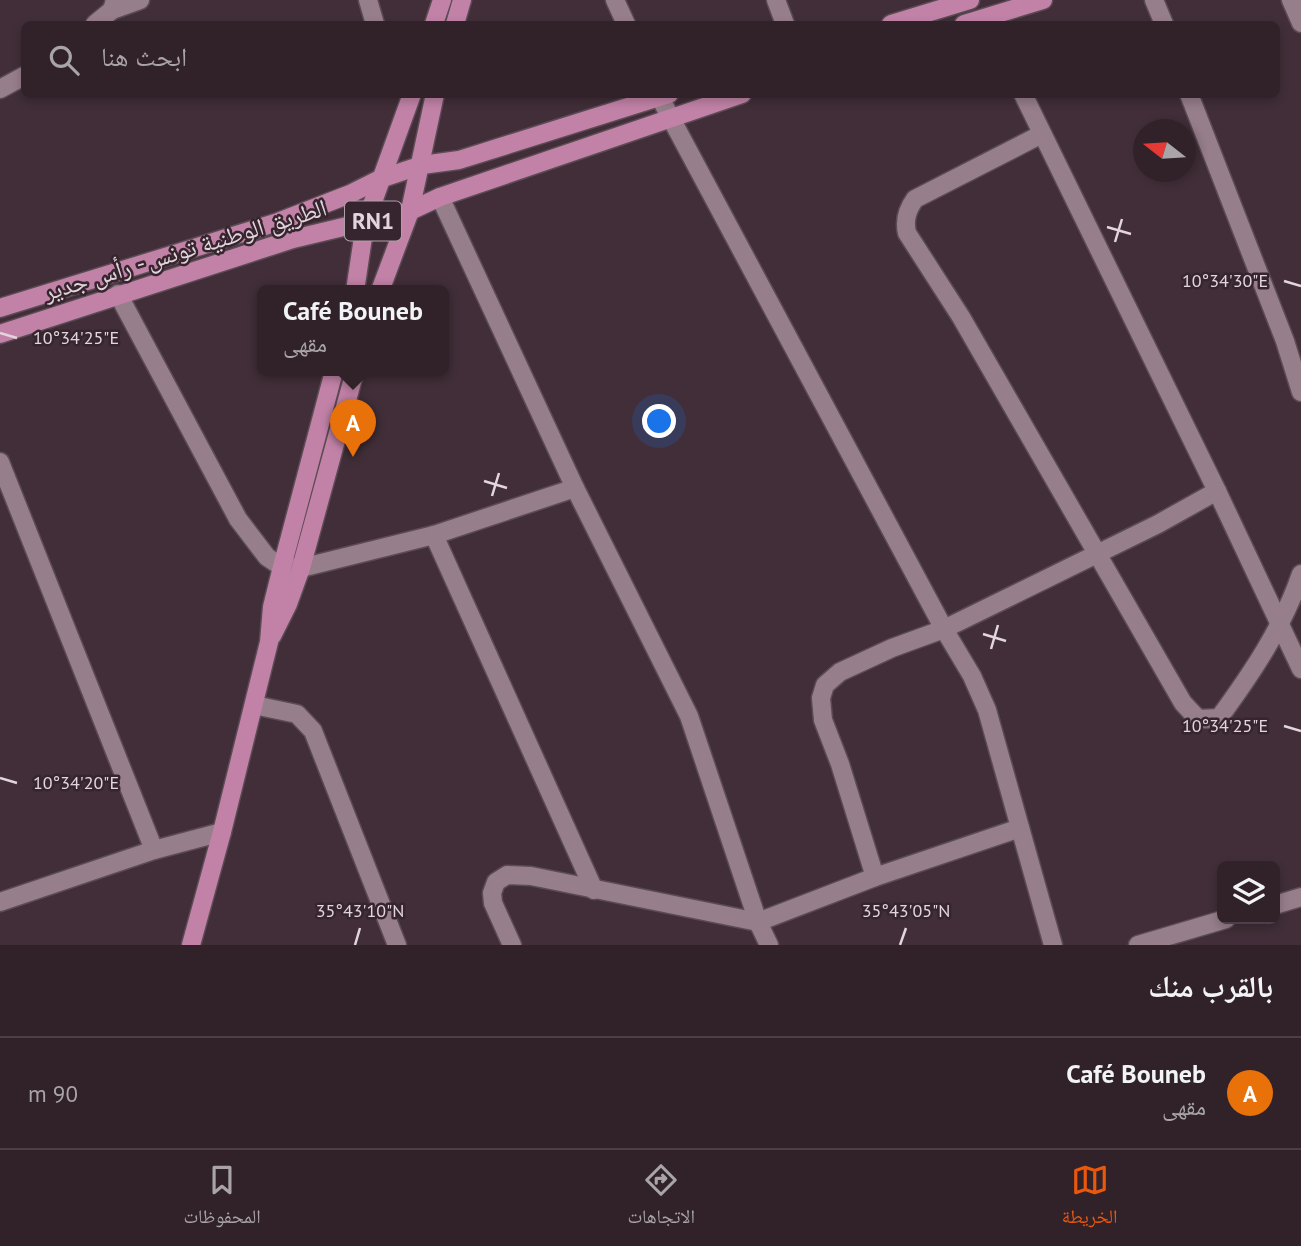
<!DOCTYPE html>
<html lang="ar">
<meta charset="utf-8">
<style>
body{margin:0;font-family:"PT Sans","Noto Naskh Arabic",sans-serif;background:#3d2f36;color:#f1f3f6;direction:rtl}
.controls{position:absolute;right:21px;bottom:21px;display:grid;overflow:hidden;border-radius:10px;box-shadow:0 4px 10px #0003}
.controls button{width:63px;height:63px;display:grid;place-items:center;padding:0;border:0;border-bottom:2px solid #4c3f47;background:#31222a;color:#f1f3f6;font:35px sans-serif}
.compass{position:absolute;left:1133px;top:119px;width:63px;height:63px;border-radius:50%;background:#31222a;box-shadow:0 4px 10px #0003;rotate:287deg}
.you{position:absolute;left:660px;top:422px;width:24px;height:24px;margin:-18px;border:5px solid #fff;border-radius:50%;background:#1a73e8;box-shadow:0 0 0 10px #1a73e833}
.badge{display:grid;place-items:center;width:46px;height:46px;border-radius:50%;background:#ea580c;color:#fff;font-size:23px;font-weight:700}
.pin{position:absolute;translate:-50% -58px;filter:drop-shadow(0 2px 4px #0008)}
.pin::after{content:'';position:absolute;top:37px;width:24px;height:21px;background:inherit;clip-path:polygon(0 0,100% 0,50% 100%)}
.popup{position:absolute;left:257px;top:285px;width:192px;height:91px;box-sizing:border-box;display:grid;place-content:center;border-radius:10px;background:#31222a;filter:drop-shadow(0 2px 5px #0005);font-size:23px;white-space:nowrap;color:#a8a4a8}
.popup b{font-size:26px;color:#f1f3f6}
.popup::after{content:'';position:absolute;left:50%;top:100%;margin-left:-14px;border:14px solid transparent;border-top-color:#31222a}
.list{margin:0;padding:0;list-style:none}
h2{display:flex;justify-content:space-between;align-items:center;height:91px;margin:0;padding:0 28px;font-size:30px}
h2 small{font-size:23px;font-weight:400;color:#a8a4a8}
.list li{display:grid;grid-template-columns:46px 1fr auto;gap:21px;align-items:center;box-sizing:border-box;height:112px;padding:0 28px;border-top:2px solid #4c3f47}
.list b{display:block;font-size:26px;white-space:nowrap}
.list p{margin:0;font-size:23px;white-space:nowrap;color:#a8a4a8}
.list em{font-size:23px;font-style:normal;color:#a8a4a8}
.icon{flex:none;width:38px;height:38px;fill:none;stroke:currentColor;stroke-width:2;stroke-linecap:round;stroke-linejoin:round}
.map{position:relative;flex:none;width:1301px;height:945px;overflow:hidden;direction:ltr}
.search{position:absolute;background:#31222a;box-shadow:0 4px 10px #0003;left:21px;right:21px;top:21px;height:77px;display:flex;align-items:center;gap:18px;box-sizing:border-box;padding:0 24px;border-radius:10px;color:#a8a4a8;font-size:26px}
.sheet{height:203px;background:#31222a}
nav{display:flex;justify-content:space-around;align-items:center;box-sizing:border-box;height:98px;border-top:2px solid #4c3f47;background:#31222a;font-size:19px;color:#a8a4a8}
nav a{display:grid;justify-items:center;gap:4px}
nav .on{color:#ea580c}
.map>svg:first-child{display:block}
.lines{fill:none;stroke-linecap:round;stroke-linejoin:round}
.minor-casing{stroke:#5b4b54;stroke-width:21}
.major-casing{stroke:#5b4b54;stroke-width:21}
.minor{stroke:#967e8b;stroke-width:18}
.major{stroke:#c282a7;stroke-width:18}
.ticks{fill:none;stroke:#e2d5db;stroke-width:2.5}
.labels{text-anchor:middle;stroke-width:5;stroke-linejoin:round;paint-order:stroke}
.shield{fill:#36242e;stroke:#aea0a7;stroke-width:2}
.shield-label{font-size:23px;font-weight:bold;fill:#e2d5db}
.street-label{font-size:24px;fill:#e2d5db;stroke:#36242e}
.ticks-label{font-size:18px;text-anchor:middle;fill:#e2d5db;stroke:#36242e;stroke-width:5;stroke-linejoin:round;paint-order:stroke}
</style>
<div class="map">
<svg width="1301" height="945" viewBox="0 0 1301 945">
<rect width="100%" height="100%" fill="#412e38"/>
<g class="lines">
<g class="minor-casing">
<g id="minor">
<path d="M115,0L112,10L140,0"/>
<path d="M368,0L375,24"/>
<path d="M615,0L626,24"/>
<path d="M776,0L785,24"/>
<path d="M1154,0L1164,24"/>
<path d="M1291,0L1301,23"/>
<path d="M95,24L112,10"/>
<path d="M0,89L24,76"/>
<path d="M658,94L944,629L972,676L987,710L1053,945"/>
<path d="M1023,94L1217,491L1301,669"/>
<path d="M1189,94L1285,341L1301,392"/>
<path d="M1042,134L915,199C907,210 904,220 907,233L961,317L1183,703L1198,719L1219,718C1252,673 1283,627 1301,574"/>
<path d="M440,197L575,488L689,716L758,922L769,945"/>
<path d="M118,294L238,519L267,557L282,567L301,568L434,535L575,488"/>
<path d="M0,462L154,850"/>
<path d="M434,535L594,890"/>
<path d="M254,705L297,714L313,731L397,945"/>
<path d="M875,877L840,764L823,720L821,698L825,685L840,672L892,648L944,629L1158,524L1217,491"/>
<path d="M0,902L154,850L222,832"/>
<path d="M1275,905L1301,897"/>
<path d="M512,945L493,903L492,893L496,882L507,875L531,876L758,922L875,877L1020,828"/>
<path d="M1138,945L1226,919"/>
</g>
</g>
<g class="major-casing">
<g id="major">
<path d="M434,24L442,0"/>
<path d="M455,24L462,0"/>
<path d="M891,24L970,0"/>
<path d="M964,24L1043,0"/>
<path d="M355,291L365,224L412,94"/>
<path d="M380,291L410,211L435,94"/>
<path d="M0,308L278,222L350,194L380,179L422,165L459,160L669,94"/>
<path d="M0,334L293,239L410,211L440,197L742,94"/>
<path d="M272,636L288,604L301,568L355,371"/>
<path d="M191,945L222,832L269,642L272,607L282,567L334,371"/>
</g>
</g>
<use href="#minor" class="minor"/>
<use href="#major" class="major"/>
</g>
<path class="ticks" d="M1107,227L1131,234M1115,242L1122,219M1284,281L1301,286M0,333L17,338M484,481L507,488M492,496L499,473M983,634L1006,641M991,649L998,625M1284,726L1301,731M0,778L17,783M355,945L360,928M900,945L906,928"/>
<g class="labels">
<rect class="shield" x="345" y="201.5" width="56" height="39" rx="5"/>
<g class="shield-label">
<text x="373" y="229">RN1</text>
</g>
<g class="street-label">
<text transform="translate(185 250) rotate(-17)" y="8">الطريق الوطنية تونس - رأس جدير</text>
</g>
</g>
<g class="ticks-label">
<text x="1225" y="287">10°34'30"E</text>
<text x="76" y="344">10°34'25"E</text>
<text x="1225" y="732">10°34'25"E</text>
<text x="76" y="789">10°34'20"E</text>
<text x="360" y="917">35°43'10"N</text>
<text x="906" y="917">35°43'05"N</text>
</g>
</svg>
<div class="controls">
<button><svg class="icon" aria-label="layers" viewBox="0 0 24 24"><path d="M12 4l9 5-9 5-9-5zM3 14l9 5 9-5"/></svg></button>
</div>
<svg class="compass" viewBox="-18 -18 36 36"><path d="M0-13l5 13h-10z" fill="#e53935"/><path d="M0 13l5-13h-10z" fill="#a8a4a8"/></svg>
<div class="you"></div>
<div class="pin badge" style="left:353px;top:457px;background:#e8710a">A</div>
<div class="popup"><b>Café Bouneb</b>مقهى</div>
<div class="search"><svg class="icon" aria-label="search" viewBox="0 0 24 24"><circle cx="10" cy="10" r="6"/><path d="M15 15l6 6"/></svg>ابحث هنا</div>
</div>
<section class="sheet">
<h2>بالقرب منك<small></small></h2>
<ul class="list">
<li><span class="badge" style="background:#e8710a">A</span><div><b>Café Bouneb</b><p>مقهى</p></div><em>90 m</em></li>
</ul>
</section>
<nav>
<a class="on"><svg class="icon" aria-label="map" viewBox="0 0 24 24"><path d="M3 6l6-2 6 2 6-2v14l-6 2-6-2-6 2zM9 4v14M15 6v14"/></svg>الخريطة</a>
<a><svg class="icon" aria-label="directions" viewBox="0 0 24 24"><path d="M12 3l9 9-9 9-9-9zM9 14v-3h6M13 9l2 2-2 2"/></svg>الاتجاهات</a>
<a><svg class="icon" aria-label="saved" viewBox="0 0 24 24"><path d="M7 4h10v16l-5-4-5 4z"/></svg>المحفوظات</a>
</nav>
